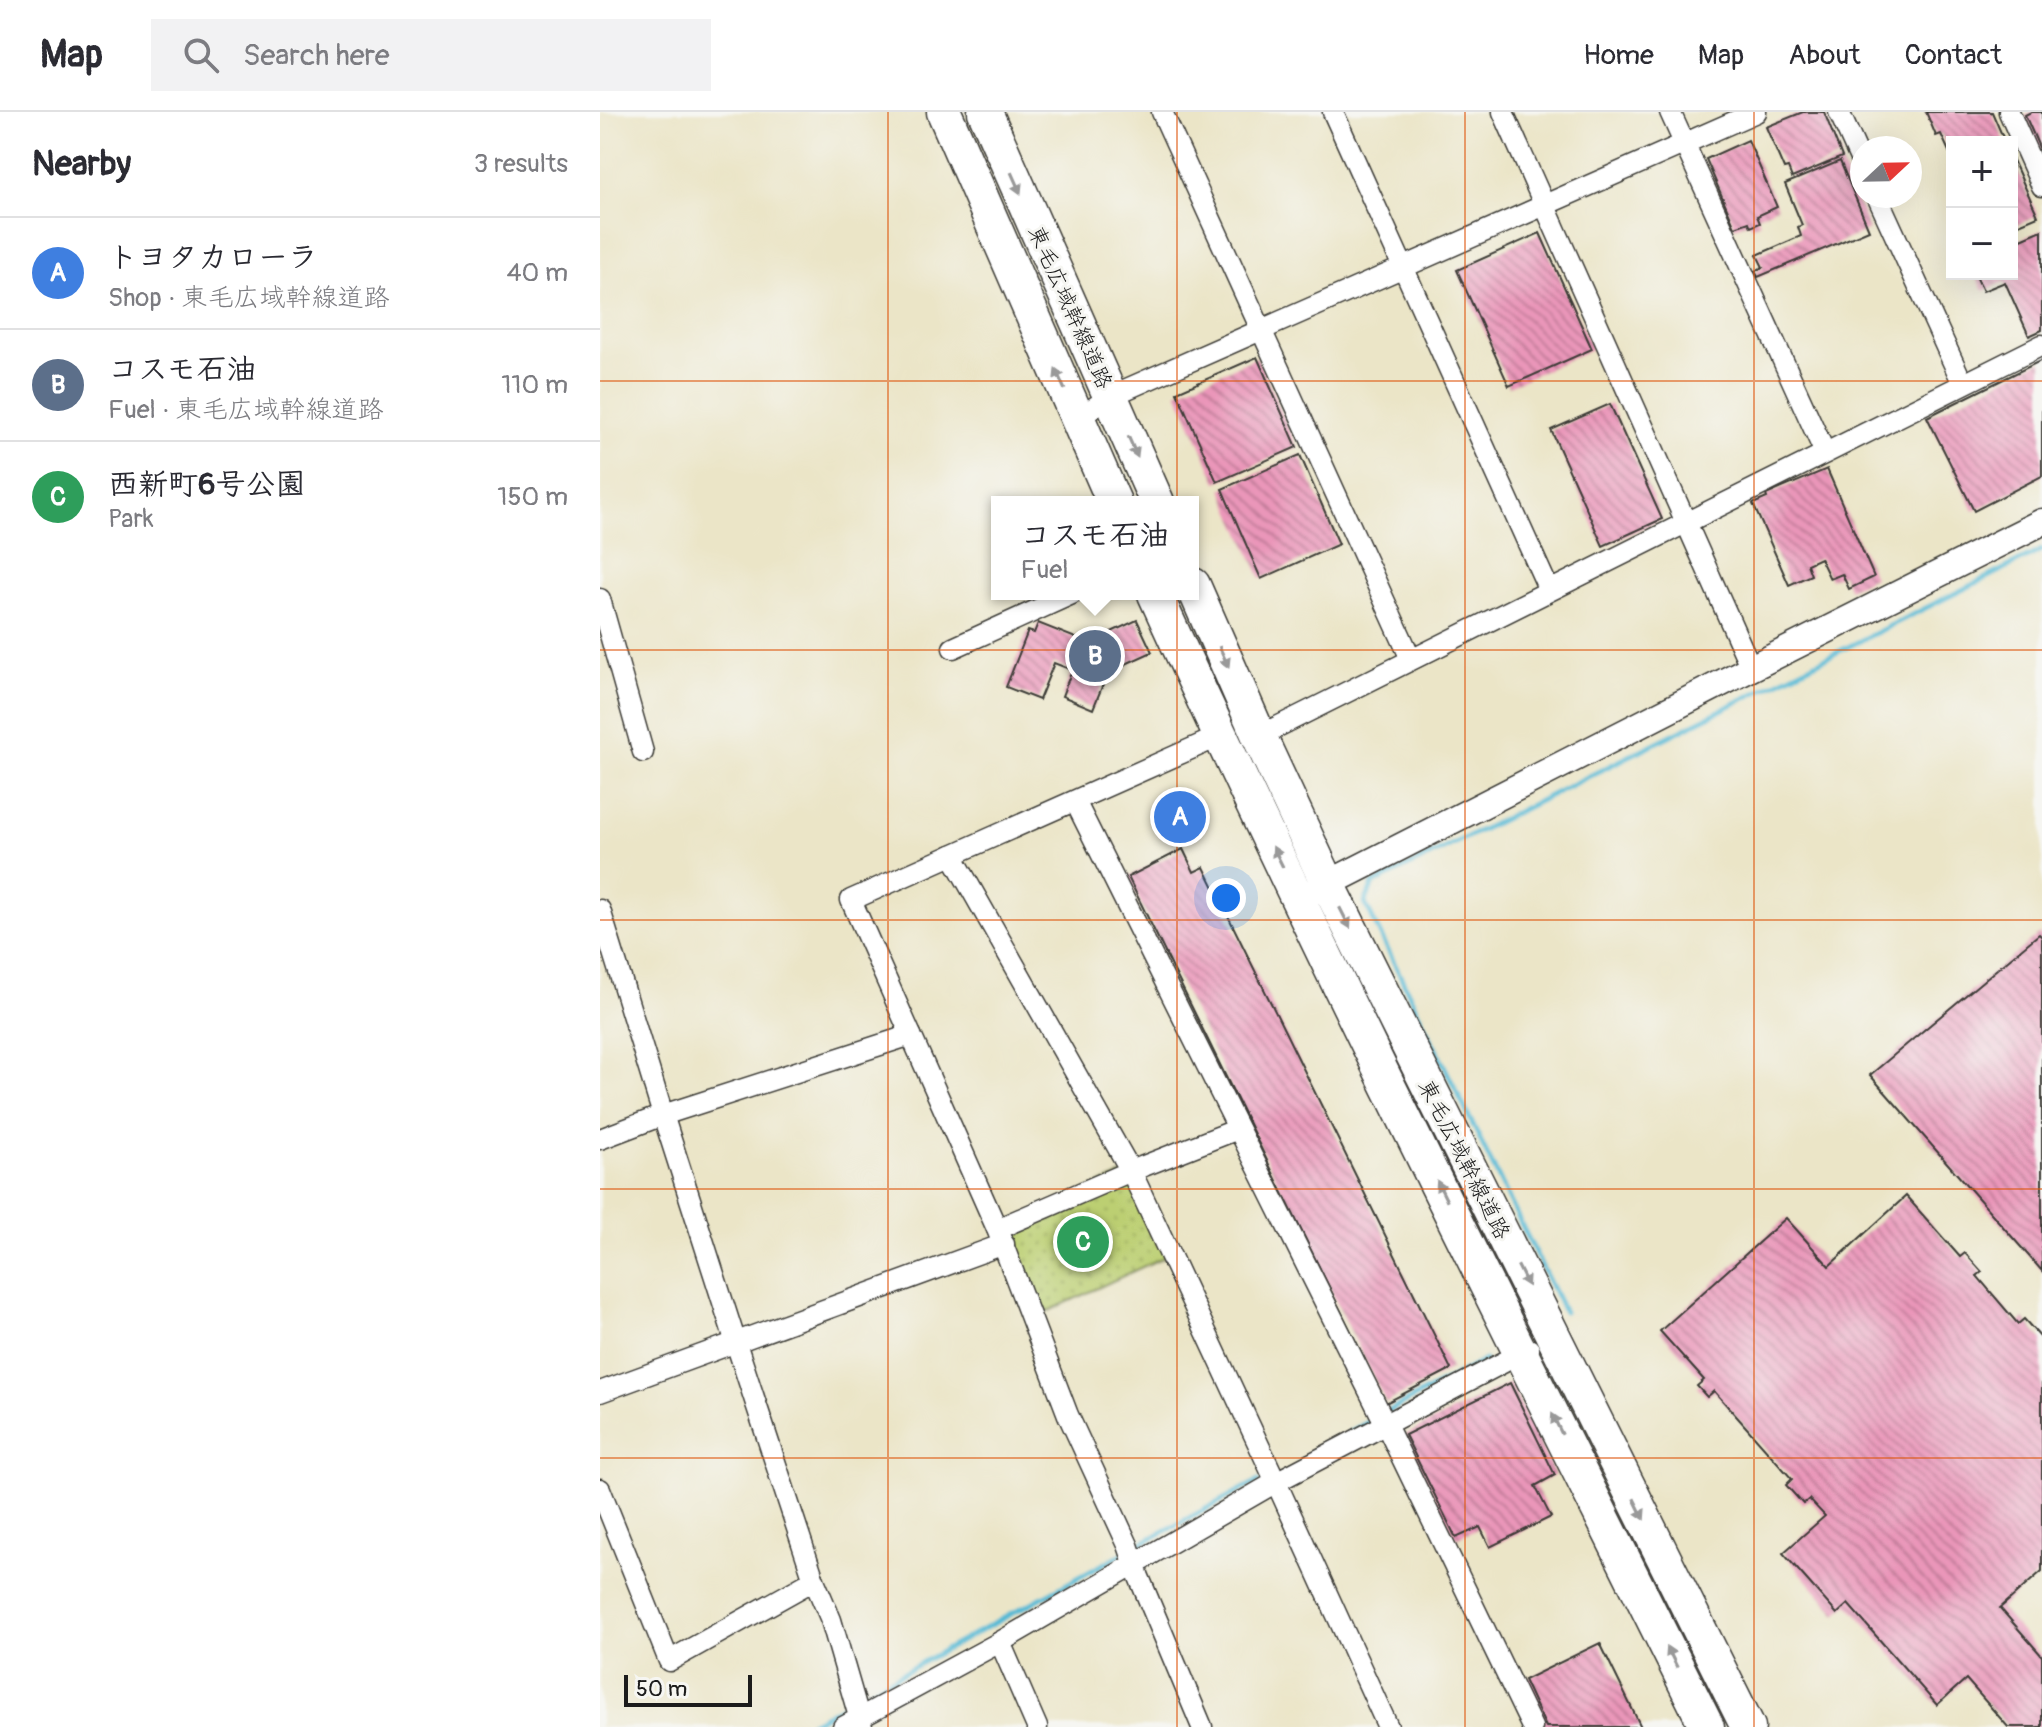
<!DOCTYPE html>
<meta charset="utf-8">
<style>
body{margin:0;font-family:Pangolin,"Klee One",sans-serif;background:#f2f2f3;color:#2b2b33}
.controls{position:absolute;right:24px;top:24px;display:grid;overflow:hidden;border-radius:0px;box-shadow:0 8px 32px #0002}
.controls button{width:72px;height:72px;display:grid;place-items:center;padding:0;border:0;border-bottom:2px solid #e1e1e2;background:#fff;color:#2b2b33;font:40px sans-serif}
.compass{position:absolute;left:1250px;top:24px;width:72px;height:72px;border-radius:50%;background:#fff;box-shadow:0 8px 32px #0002;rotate:68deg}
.scale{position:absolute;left:24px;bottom:20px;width:128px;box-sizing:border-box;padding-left:8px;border:4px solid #1c1c1c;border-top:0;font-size:22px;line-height:28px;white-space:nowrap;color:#1c1c1c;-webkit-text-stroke:6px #f6f6f2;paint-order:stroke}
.you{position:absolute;left:626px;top:786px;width:28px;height:28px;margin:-20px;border:6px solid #fff;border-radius:50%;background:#1a73e8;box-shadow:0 0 0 12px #1a73e833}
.badge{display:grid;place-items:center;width:52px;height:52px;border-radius:50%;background:#1f6fb2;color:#fff;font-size:26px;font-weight:700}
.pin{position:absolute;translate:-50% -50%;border:4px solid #fff;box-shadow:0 2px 8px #0006}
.popup{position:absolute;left:391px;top:384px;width:208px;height:104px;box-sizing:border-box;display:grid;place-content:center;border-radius:0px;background:#fff;filter:drop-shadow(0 2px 6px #0005);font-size:26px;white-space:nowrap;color:#7c7c81}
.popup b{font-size:30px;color:#2b2b33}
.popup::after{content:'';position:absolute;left:50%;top:100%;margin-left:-16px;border:16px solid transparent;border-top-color:#fff}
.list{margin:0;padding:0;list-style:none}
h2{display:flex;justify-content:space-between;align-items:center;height:104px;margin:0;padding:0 32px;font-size:34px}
h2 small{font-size:26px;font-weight:400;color:#7c7c81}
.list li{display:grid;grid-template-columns:52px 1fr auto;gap:24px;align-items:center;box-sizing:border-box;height:112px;padding:0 32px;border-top:2px solid #e1e1e2}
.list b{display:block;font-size:30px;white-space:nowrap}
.list p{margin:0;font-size:26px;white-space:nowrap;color:#7c7c81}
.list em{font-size:26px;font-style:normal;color:#7c7c81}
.icon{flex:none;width:44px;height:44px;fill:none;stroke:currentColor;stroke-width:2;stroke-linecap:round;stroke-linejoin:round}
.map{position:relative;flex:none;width:1442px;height:1615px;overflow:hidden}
header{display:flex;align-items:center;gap:48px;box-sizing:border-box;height:112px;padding:0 40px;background:#fff;border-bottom:2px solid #e1e1e2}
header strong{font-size:38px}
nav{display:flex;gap:44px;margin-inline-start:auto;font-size:28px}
.search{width:560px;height:72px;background:#f2f2f3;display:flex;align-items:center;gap:20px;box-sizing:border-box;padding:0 28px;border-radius:0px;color:#7c7c81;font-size:30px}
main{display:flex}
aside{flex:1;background:#fff}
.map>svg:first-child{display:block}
.park{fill:url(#park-dots);stroke:#6c7647;stroke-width:2}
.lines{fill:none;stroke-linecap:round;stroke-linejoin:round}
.stream{stroke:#55b9d4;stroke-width:5}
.building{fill:url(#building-back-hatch)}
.minor-casing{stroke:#3b3a36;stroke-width:23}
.tertiary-casing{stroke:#3b3a36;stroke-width:29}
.trunk-casing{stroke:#3b3a36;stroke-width:37}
.minor{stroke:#fff;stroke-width:20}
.tertiary{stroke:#fff;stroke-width:26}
.trunk{stroke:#fff;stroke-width:34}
.oneway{fill:#999}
.grid{fill:none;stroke:#de560d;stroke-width:2;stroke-opacity:0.55}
.labels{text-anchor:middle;stroke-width:6;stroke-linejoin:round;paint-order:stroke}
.street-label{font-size:22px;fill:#1c1c1c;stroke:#f6f6f2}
</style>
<header>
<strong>Map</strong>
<div class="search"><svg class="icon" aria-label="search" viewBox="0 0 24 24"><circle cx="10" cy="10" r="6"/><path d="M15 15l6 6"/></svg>Search here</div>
<nav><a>Home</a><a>Map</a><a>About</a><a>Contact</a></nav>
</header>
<main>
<aside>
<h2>Nearby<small>3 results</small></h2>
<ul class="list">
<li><span class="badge" style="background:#3f7fe0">A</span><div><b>トヨタカローラ</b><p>Shop · 東毛広域幹線道路</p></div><em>40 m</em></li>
<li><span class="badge" style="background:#5c6f8a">B</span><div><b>コスモ石油</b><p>Fuel · 東毛広域幹線道路</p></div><em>110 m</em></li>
<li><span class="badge" style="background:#2e9e5b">C</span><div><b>西新町6号公園</b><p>Park</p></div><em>150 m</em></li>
</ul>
</aside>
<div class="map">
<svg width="1442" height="1615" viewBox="0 0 1442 1615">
<defs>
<pattern id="park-dots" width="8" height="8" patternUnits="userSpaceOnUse" patternTransform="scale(2)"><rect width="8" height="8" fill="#bccf72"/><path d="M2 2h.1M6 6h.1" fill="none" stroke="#a1b162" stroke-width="1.8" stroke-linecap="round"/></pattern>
<pattern id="building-back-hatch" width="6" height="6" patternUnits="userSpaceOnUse" patternTransform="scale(2)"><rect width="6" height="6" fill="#ea96b9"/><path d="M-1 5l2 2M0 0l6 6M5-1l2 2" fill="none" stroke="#bd7a96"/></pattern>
</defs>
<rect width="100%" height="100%" fill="#f6f6f2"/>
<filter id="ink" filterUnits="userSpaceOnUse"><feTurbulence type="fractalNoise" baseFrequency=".0125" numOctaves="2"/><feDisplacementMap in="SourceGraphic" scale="16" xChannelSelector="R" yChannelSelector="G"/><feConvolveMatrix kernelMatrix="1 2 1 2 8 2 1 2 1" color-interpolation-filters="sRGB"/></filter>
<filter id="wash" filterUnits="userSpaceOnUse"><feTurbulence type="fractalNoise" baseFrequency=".006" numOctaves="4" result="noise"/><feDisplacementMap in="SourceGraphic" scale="32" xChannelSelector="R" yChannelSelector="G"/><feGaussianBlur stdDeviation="1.8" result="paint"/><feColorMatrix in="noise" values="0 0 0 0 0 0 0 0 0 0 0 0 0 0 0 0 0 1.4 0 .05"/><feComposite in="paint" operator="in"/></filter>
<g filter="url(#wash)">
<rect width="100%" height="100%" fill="#ebe5c7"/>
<path class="park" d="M531,1059L570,1142L432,1207L397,1117Z"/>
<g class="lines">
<g class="stream">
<path d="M964,1200L765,791L773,772L1442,438"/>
<path d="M787,1300L885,1248"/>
<path d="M751,1319L778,1305"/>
<path d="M533,1436L658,1369"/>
<path d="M258,1585L524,1441"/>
<path d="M203,1615L250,1590"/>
</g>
</g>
<g id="blocks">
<g class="building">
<path d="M1203,0H1224L1242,45L1192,66L1188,56L1184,57L1166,15Z"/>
<path d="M1326,0H1392L1405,30H1352V46L1341,22L1336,24Z"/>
<path d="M1431,0H1442V42L1425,3Z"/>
<path d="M1148,28L1177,95L1157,104L1160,111L1151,115L1149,110L1135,115L1106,47Z"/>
<path d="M1412,46L1438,104L1412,115Z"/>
<path d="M1240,49L1269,118L1158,165L1155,159L1163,155L1157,143L1201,124L1198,115L1202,113L1185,72Z"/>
<path d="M1442,118V218L1429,224L1405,170L1383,179L1375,162H1412V131Z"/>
<path d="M940,121L992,237L909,274L857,158Z"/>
<path d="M657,245L697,335L617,370L577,280Z"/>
<path d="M1442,248V364L1374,399L1327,305Z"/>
<path d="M1010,292L1062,407L1003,434L951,318Z"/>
<path d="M700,343L739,432L661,467L622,377Z"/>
<path d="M1227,357L1274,465L1249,477L1242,462L1230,467L1220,446L1207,452L1211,463L1189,473L1153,392L1167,386L1166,383Z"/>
<path d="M537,508L552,540L508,560L493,597L462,584L472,558L454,551L439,588L406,575L428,519L434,521L438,511L488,531Z"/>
<path d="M583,737L594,760L604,755L851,1257L786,1291L528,765Z"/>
<path d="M1439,822L1442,825V1159L1270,963Z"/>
<path d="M1306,1084L1360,1145L1365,1141L1382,1160L1377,1164L1418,1212L1424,1207L1442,1227V1459L1400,1496L1442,1544V1615H1408L1366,1567L1337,1593L1248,1492L1237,1502L1183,1441L1225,1404L1209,1387L1203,1392L1186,1373L1192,1367L1114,1279L1107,1285L1097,1274L1104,1268L1060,1219L1186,1106L1229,1154Z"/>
<path d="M910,1271L955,1363L935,1374L951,1405L890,1435L880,1415L856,1426L805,1323Z"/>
<path d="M1000,1531L1041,1615H946L924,1568Z"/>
</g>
</g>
</g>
<g filter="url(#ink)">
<use href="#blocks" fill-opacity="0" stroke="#3b3a36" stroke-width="2"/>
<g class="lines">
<g class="minor-casing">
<g id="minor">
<path d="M562,0L811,547"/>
<path d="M733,0L949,478"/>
<path d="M903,0L1151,556"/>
<path d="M1070,0L1225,341"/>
<path d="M1239,0L1262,51"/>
<path d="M1409,0L1442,74"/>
<path d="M1277,84L1363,272"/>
<path d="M477,307L511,284L1156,0"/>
<path d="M0,487L43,640"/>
<path d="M353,536L472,482"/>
<path d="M659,624L1442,233"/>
<path d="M475,689L786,1313L932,1615"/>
<path d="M352,743L531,1059L676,1370L788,1615"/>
<path d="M0,798L63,1003L136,1231L214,1468L231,1508L262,1615"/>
<path d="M0,1027L63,1003L311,923"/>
<path d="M397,1117L531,1059L638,1017"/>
<path d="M0,1280L404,1132"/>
<path d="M0,1377L69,1549L214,1468"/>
<path d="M400,1530L437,1615"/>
<path d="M243,1615L400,1530L676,1370L929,1237"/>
<path d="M602,1615L539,1465L528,1433L468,1303L397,1117L251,788L620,624"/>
</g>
</g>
<g class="tertiary-casing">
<path id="tertiary" d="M714,779L1151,556L1442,410"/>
</g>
<g class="trunk-casing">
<g id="trunk">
<path d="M344,0L514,390"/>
<path d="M385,0L557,390"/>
<path d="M593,473L659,624L728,772L1148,1615"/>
<path d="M555,482C729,864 920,1239 1107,1615"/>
</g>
</g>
<use href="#minor" class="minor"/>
<use href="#tertiary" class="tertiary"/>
<use href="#trunk" class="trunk"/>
</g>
<defs><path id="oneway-solid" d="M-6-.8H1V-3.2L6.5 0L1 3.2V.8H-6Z" transform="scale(2)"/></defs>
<g class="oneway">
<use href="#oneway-solid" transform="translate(416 71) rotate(66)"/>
<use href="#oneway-solid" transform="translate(460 267) rotate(-114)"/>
<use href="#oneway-solid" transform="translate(533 335) rotate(66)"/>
<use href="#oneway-solid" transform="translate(624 545) rotate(66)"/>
<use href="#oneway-solid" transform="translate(678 745) rotate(-116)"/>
<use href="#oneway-solid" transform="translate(745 806) rotate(63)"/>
<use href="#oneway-solid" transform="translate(842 1079) rotate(-116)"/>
<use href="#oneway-solid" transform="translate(923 1164) rotate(63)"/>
<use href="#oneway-solid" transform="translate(957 1312) rotate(-116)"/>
<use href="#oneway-solid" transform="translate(1039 1397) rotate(64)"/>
<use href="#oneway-solid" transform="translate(1072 1545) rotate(-116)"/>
</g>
</g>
<path class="grid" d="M288,0V1615M577,0V1615M865,0V1615M1154,0V1615M0,269H1442M0,538H1442M0,808H1442M0,1077H1442M0,1346H1442"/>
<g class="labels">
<g class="street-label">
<text transform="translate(471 195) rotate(66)" y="8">東毛広域幹線道路</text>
<text transform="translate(865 1047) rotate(63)" y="8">東毛広域幹線道路</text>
</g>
</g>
</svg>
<div class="controls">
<button>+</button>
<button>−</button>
</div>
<svg class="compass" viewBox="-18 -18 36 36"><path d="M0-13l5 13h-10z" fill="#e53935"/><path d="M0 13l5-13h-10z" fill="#7c7c81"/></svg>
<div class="scale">50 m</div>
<div class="you"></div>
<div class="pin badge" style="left:580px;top:705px;background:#3f7fe0">A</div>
<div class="pin badge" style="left:495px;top:544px;background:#5c6f8a">B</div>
<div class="popup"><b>コスモ石油</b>Fuel</div>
<div class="pin badge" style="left:483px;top:1130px;background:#2e9e5b">C</div>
</div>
</main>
